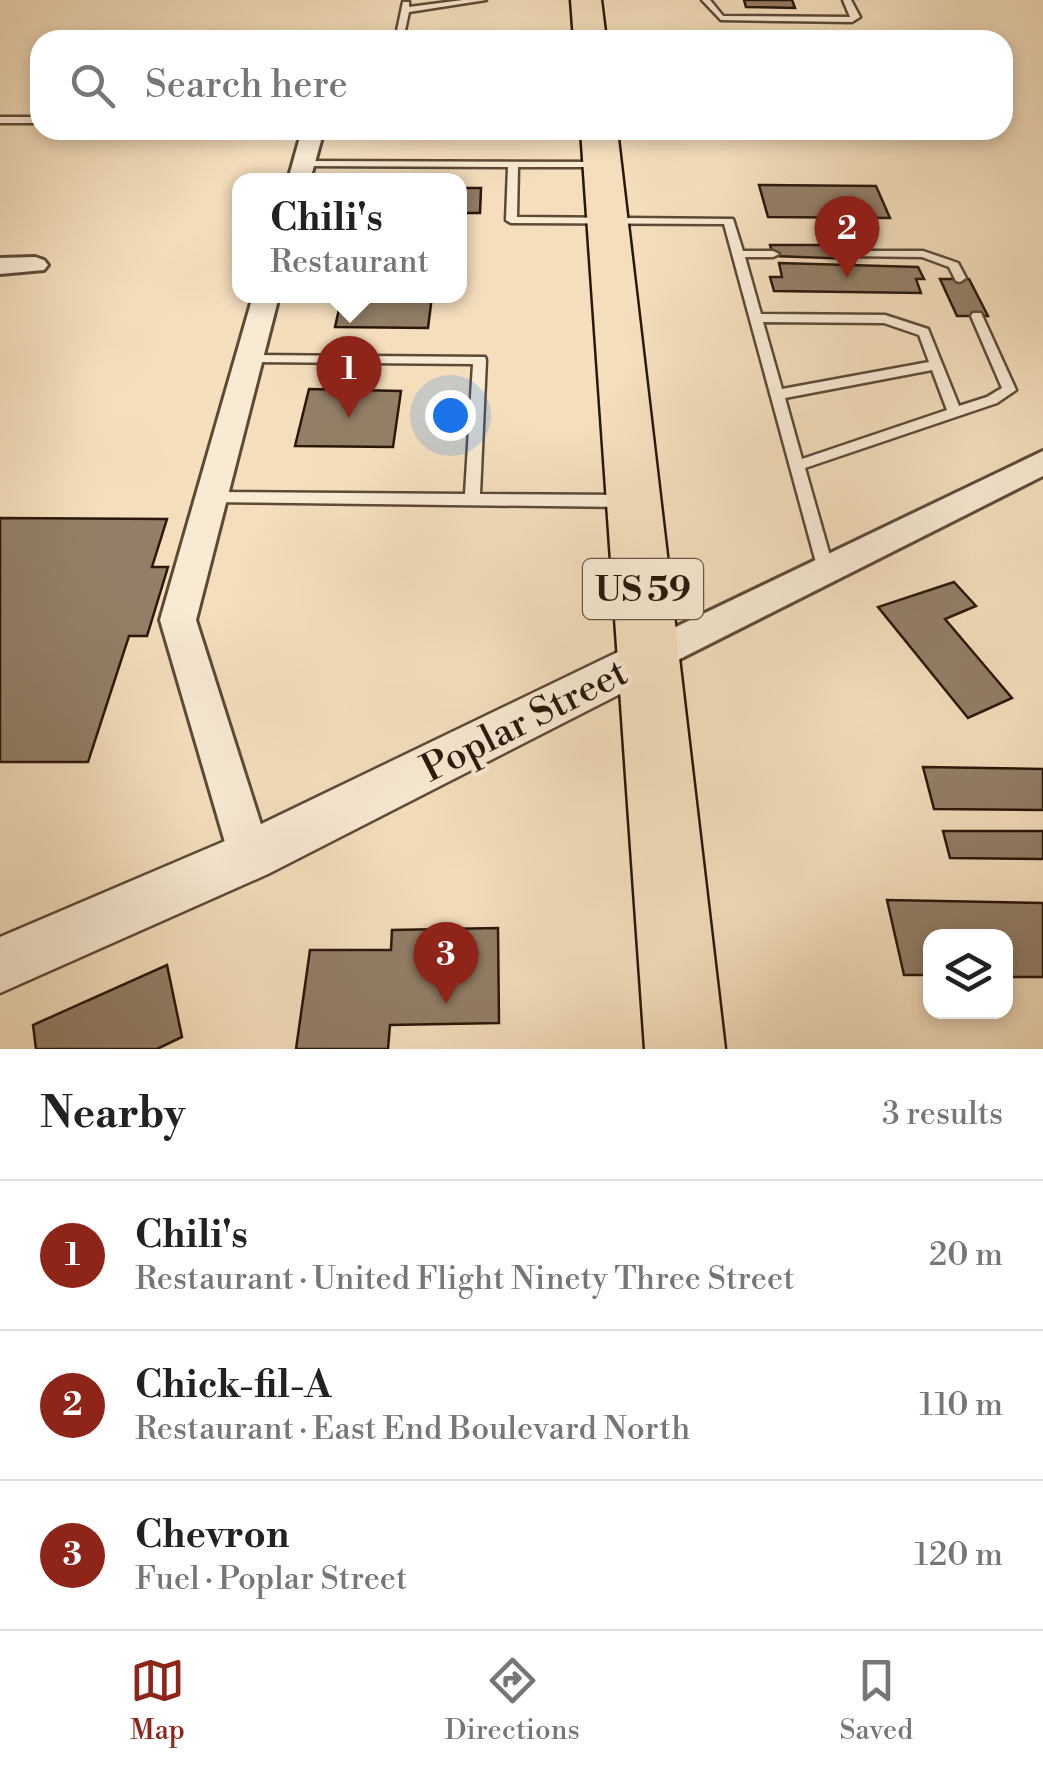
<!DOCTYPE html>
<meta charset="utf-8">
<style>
body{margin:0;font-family:"Libre Bodoni",serif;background:#f6f6f6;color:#222}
.controls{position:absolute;right:30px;bottom:30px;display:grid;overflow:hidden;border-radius:20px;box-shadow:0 5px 15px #0003}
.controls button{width:90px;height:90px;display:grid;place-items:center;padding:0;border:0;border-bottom:2px solid #e0e0e0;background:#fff;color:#222;font:50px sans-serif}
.you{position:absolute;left:450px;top:415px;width:35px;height:35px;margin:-25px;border:8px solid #fff;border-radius:50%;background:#1a73e8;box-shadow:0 0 0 15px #1a73e833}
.badge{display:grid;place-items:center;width:65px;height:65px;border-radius:50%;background:#8f2418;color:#fff;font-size:32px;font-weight:700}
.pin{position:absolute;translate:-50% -82px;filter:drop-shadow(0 2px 5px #0008)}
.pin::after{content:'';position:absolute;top:52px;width:35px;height:30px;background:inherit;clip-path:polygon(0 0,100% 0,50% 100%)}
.popup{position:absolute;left:232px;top:173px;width:235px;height:130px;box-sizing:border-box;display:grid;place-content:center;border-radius:20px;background:#fff;filter:drop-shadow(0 2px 8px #0005);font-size:32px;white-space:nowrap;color:#767676}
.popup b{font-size:38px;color:#222}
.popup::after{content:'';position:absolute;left:50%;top:100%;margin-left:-20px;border:20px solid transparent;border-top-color:#fff}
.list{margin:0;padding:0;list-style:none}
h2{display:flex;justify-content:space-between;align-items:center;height:130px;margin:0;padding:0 40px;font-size:42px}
h2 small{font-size:32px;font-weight:400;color:#767676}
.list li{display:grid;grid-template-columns:65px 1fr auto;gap:30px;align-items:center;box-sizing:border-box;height:150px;padding:0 40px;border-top:2px solid #e0e0e0}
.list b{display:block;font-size:38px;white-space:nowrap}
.list p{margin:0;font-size:32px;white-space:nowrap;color:#767676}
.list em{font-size:32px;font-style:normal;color:#767676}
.icon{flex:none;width:55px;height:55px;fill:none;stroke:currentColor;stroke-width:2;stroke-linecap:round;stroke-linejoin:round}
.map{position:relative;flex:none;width:1043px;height:1049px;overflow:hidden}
.search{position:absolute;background:#fff;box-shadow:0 5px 15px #0003;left:30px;right:30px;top:30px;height:110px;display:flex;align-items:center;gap:25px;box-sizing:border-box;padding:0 35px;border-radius:30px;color:#767676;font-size:38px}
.sheet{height:580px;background:#fff}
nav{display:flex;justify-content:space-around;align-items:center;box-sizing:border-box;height:140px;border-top:2px solid #e0e0e0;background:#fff;font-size:28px;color:#767676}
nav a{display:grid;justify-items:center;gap:5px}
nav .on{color:#8f2418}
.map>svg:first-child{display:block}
.building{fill:#937f67;stroke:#29180b;stroke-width:2.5}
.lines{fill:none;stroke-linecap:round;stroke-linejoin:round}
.service-casing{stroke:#5c4a37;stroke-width:5}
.minor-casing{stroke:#5c4a37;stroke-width:6}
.tertiary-casing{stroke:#5c4a37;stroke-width:5}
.trunk-casing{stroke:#29180b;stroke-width:5}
.service{fill:#f8ead3;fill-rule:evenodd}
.minor{fill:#f8ead3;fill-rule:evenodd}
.tertiary{fill:#f8ead3;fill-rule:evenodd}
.trunk{fill:#f4debc;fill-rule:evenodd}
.labels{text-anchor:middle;stroke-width:8;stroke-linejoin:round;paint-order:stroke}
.shield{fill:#f8ead3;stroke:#675747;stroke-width:2.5}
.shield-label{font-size:35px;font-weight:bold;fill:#29180b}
.street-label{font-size:38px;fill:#29180b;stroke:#f8ead3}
</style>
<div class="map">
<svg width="1043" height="1049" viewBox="0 0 1043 1049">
<rect width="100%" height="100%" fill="#f4debc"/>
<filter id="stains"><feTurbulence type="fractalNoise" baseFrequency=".002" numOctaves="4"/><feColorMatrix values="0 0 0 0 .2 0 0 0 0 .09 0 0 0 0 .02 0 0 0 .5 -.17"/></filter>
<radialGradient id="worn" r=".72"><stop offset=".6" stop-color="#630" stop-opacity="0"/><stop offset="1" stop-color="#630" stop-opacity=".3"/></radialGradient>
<g class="building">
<path d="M744,0H792L795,8L746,7Z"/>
<path d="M715,32H743L747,40H712Z"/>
<path d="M759,185L876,186L890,218L768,217Z"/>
<path d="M459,188H481L480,213H459Z"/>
<path d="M770,245H849L854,259L773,256Z"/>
<path d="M779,263L918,267L924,279H916L921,293L774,291L770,277H782Z"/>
<path d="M940,279H969L988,316H957Z"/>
<path d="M342,296H432L428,328L335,327Z"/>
<path d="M309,389L401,391L393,447L295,446Z"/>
<path d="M0,518L167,519L152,567H168L147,636H129L88,762H0Z"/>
<path d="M954,582L976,606L945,619L1012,698L968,718L878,607Z"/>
<path d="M923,767L1043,769V810L934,809Z"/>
<path d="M943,831H1043V859L950,858Z"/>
<path d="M887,900L1043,903V977H1006V936H930V975H904Z"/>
<path d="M498,928L499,1023L390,1025L388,1049H296L310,950H391L392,930Z"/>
<path d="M167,965L182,1037L157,1049H36L33,1025Z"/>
</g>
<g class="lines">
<g class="service-casing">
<g id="service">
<path d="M463,0H486L409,12L403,40H395L403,2H409V7Z"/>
<path d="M702,0H710L723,16L850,17L843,0H851L860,17L852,22L721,20Z"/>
<rect x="0" y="117" width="40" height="6"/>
<path d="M300,161L604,162V166L600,167H518L517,217L733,219L743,251H773L779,254L773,257H745L761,314L885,315L928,329L959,406L987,397L1002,388L971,316L973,313H981L1016,390L997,403L805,468L834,570L832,575H820L818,570L724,224L511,223L506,220L508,167L304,166L299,163ZM763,322L884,323L919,335L929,362L782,389ZM932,370L947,410L802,459L785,398Z"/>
<path d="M852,251H923L958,263L966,278L960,282L956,281L949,267L922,257L848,256L846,254Z"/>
<path d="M248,355L485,357L486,360L480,494L625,495L632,501L625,507L204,502L202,498L209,492L465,494L473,364L243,362L242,359Z"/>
</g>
</g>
<g class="minor-casing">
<g id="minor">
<path d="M302,130H324L310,180H288Z"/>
<path d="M35,257L44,260L48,265L44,270L0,274V258Z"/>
<path d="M253,296H279L196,620L271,856L265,871L250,877L235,871L229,856L160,620Z"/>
<path d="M1043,451V476L662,668L649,673L636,668L631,657L636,646Z"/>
</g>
</g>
<g class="tertiary-casing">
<path id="tertiary" d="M649,637L665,643L671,657L665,671L268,874L0,993V937L232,838Z"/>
</g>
<g class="trunk-casing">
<g id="trunk">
<path d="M571,0H601L606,40H574Z"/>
<path d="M581,130H617L725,1049H645Z"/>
</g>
</g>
<use href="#service" class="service"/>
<use href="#minor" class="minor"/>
<use href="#tertiary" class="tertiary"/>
<use href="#trunk" class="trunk"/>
</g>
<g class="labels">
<rect class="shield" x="583" y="559" width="120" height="60" rx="8"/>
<g class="shield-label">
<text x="643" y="601">US 59</text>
</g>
<g class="street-label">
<text transform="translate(524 720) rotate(-27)" y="13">Poplar Street</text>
</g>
</g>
<rect width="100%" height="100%" filter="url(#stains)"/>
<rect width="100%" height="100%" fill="url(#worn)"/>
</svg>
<div class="controls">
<button><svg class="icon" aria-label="layers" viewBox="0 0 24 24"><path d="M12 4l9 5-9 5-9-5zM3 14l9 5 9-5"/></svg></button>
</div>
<div class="you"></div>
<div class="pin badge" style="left:349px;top:418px">1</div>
<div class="popup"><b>Chili's</b>Restaurant</div>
<div class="pin badge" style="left:847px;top:278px">2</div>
<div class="pin badge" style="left:446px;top:1004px">3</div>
<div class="search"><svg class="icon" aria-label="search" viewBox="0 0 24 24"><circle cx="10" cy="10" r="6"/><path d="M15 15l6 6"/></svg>Search here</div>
</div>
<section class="sheet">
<h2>Nearby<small>3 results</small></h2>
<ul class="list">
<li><span class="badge">1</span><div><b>Chili's</b><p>Restaurant · United Flight Ninety Three Street</p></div><em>20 m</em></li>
<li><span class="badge">2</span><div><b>Chick-fil-A</b><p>Restaurant · East End Boulevard North</p></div><em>110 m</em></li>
<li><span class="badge">3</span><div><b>Chevron</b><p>Fuel · Poplar Street</p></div><em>120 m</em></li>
</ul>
</section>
<nav>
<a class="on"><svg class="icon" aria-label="map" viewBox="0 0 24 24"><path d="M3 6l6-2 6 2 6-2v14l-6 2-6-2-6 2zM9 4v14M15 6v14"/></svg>Map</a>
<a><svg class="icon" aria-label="directions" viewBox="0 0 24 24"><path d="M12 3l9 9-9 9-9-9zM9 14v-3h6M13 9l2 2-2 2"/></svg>Directions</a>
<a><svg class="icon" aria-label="saved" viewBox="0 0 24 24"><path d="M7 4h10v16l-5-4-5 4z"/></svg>Saved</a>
</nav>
